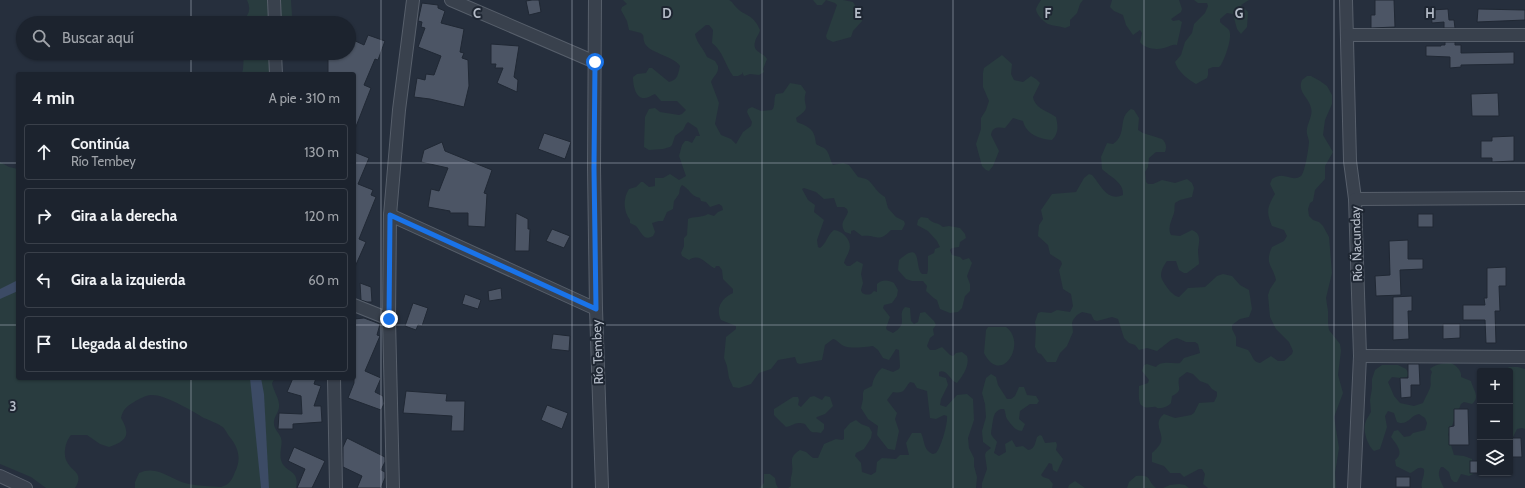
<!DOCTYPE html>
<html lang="es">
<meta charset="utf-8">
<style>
body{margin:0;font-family:Cabin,sans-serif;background:#252b36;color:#f1f3f6}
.controls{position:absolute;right:12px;bottom:12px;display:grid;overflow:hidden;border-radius:4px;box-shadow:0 1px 3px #0004}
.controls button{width:36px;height:36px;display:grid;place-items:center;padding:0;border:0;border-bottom:1px solid #3a404a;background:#1c232e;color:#f1f3f6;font:20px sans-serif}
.stop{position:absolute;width:12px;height:12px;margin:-9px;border:3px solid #1a73e8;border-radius:50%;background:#fff}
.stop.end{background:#1a73e8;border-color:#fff;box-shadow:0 1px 4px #0008}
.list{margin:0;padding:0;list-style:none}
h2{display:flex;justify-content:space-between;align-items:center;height:52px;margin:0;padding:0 16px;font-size:17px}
h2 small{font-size:13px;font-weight:400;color:#a0a4aa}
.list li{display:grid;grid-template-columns:26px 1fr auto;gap:12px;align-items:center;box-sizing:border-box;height:56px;margin:0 8px 8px;padding:0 8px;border:1px solid #3a404a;border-radius:4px}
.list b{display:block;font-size:15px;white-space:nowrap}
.list p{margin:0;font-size:13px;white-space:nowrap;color:#a0a4aa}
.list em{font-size:13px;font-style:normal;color:#a0a4aa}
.icon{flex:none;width:22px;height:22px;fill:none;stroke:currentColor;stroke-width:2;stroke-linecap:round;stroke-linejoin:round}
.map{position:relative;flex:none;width:1525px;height:488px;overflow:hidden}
.search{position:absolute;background:#1c232e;box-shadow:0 1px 3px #0004;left:16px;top:16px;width:340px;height:44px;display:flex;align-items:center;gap:10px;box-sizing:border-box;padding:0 14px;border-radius:22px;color:#a0a4aa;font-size:15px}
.panel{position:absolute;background:#1c232e;box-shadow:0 1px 3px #0004;left:16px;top:72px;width:340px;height:308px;border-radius:4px}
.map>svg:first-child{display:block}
.green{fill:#293c3f}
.water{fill:#3c4b65}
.building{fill:#4c5565;stroke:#202834}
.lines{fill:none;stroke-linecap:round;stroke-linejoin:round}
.minor-casing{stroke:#575f6b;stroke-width:14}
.minor{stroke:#39414d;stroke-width:12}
.route{stroke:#1a73e8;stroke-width:5}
.grid{fill:none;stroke:#b5bcc8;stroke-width:1;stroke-opacity:0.55}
.labels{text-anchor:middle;stroke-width:4;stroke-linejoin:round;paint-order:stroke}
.street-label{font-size:13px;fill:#b5bcc8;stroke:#1e2632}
.grid-label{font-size:13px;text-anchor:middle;font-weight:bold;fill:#b5bcc8;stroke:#1e2632;stroke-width:4;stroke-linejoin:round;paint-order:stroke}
</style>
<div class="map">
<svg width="1525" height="488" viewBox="0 0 1525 488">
<rect width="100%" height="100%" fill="#262f3d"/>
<g class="green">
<path d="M247,0H291L292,16L290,21L286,23H240C248,16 252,11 247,0Z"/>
<path d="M623,0H729C733,2 733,4 736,7C745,17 753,13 760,30C759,35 756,37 755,42C752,52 763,52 767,59L763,69L764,72L759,75L750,74L744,76L742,72V74L738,76H733C725,65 723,51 712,43L713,30L709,25H706L695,34C697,44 704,49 707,57L715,61L718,66C719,74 713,76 711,82L719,103L715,124L721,135L731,139L736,144L743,132L751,126L752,122L747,112L748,109L752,107L761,111L772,110C776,106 773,99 776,94L783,93L790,83L801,85L806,92C801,107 814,106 796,118L797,122C809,127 815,129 816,144C820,147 825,147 827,151C830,156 830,160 833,165L843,163L849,165L858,177C861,178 865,178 868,180C874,185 877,193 885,197L888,208L896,217L904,221L905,224L902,230H891C878,244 877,234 862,236L854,230L851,231V234L845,232C839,223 845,220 848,212L847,209L844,207H837L834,198L824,199L816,192L804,188L802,189L808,200L815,205L814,212L824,220L817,240L818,247L820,248C827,243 827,235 834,230C843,231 853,241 849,251C848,255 845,258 844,263L847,266H850L857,261L863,264L861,274L863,283L861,290C862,295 867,295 871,294L874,291L877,292V284C882,279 889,280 894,283L898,290L897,296L892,303L884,305L883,308L890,317L886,328L887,330L893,333C910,323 896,316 905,307L910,308L911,321L914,324L918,322L920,313L925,312L934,321L936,325L933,329L934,335L930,338L927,346L930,350H935L942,347L950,355L953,356L956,353L962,352L967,356C970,365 963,376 957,383C950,381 947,368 939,372V376L946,378L948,385L941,399L940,405L946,407L957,395L967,394L973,399L974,420L968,438L969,448L974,458V466L977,477L976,488H788L791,486C790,480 791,478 792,473C794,463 787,458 800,450L806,452L813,458H818L824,444L836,439L842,440L844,439V430L850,423L856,420L861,424L869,427L872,432L871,438L864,449L856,453L855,456L861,463L862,472L871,475L876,472L877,462L882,458L896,459L900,455H909L906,443L912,433H921C925,441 923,450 933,454L936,453C941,448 948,423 947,416L944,415L936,419L930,418L927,391L917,388L914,383L910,382C903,390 905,394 893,392L887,400L897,413L895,419L899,431L895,450L888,449L877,435L878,426L868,419L861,408L863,399V393L864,390L872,386C873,379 877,372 882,368L893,372L899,369L900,367L899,350L896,349L889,360L883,358L878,350L873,346C866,347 850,349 844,346C839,344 838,340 833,339L825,345L822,360L800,364L797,363L795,357L778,360L771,369L759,373L751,384L739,388L733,387L729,378L727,366L724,358L726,337L736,329V326L721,320C715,308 722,298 733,293V289L723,279L722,270L719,266H716L715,268H714C705,263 699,253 689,260L682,256L681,253L684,246V238L687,235L688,219C694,216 702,218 708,214L714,216L718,212L723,210L722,206L719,204L710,207L706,202L701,201L700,198C690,196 690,189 682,185L680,188L679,194L674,201L673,209L667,212L663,221H659L652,223L655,232L653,236C643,242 641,231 636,226C634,225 632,224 630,223V220C623,211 623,198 629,189L636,187L641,182H643L649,187L655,186V178H663L670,174L679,180L686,176L679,156L682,145L685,141H688L692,143L696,136H700L697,128L688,122L686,124L683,130L675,136L672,145L670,147L663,149L649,150L644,147L645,117L649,109L655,108L660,112L679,115L682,114L686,110L677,101H661L655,94C652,95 648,98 645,98C635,99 633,84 633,77L637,74L646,73L649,68H652L669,82C678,80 678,74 680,66C673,55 646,53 644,41C643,39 644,37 643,35L641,33L629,30L627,21L621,10L622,7L627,4Z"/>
<path d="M813,0H843L853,2L861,15L862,21L853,31L851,37L833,42L827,39L826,36L837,5L835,3L826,0L822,5H817Z"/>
<path d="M1041,0H1083L1080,4L1077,13L1070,20V26L1065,28C1059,26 1053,26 1048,24C1044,22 1036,14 1036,9C1037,6 1039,3 1041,0Z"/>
<path d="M1112,0H1179L1182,9L1181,12L1171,19L1173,21L1179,20L1182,22L1177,45C1171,44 1170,47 1164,48C1156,50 1145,49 1140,42L1142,33L1140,30L1133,35L1126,25L1123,15L1114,11L1110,7Z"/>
<path d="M1194,0H1249L1241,5L1248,12L1247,27L1241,34L1237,29L1233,14L1227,13L1220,19V22C1222,25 1227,27 1229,30C1233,37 1225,58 1221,65L1219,67H1213L1208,69V75L1207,78L1196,84C1189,80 1177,71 1175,62L1181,55L1185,42L1192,33L1194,24L1205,13L1208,6L1207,3H1198Z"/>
<path d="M244,53H272L277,74H242C244,67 243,60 244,53Z"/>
<path d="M1002,55L1012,64L1011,74L1014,80L1023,82L1031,76L1036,79L1040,83L1033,97C1035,109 1048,111 1056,117C1058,126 1059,133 1052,140C1039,139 1026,134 1023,121L1013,118L1005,128C998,127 992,127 991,135L999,151L993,166L989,171L986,170L982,166L976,144L981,129V118L986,110L989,101L983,87V73L984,68Z"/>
<path d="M1307,76H1311L1320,81L1327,86L1332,95V104L1325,120L1323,135L1333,152L1325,166V179L1315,190L1313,201L1310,203L1308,209L1309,216L1313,220L1319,222L1323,226L1329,237L1332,273L1326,298L1328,311V324L1329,330L1340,344L1341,351L1338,375L1343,393L1334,417L1339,448L1335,473L1336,488H1208L1203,484L1205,474L1202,469H1199L1184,477L1180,473H1170L1164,466L1152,462V453C1155,450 1159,447 1161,442C1164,432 1152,424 1164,414L1175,418L1191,415L1194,413L1199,403L1214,402L1217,396V392L1212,389L1208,384L1200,381L1193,374L1187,372L1179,378C1177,388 1184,390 1172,396L1171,403C1169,406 1163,408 1160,408C1155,409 1158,406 1153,407C1149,407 1146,409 1141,405C1138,402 1139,390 1139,386L1148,383L1149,380L1142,371L1144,365L1147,364L1156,367C1162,360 1171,364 1180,363L1184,358L1200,353L1198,344L1195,342H1186L1177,338L1171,340L1157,351L1147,348L1139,350L1135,345L1129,343L1124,338L1118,319L1112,317L1097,321L1094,320L1091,314L1082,312L1077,315L1073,320L1072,323L1073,332L1067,346L1060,353L1056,362H1047L1041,354L1038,353L1035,347L1036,328L1035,322L1038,313L1041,312L1051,313L1057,310L1070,312L1073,306L1071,294L1063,289L1059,270L1062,264L1061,261L1050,254L1048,245L1038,236L1039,225L1043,219L1041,210L1052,194L1076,192L1084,178L1089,174L1092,175C1101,185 1107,202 1123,195C1124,182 1110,177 1102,169L1101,157L1107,143L1113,144C1128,134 1117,118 1131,109L1134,110L1139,118L1138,130L1143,133L1162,139C1166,142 1167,148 1165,152H1156L1149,158L1148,167L1145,172L1146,182L1148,184H1153L1162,180L1175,183L1187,179L1192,183L1194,188L1192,197L1180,200L1175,203C1174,206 1175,210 1174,213C1172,220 1167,227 1171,235L1180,236L1192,230C1202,234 1199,242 1198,250C1198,255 1199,259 1199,264L1187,273H1184L1179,270L1176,261H1167C1164,265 1161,270 1161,276C1162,282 1173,297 1179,297L1188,288L1205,287L1217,276L1223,274L1232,276L1240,285L1249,290L1252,309L1249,317L1240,319L1232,325V329L1236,337V346L1248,350C1253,355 1252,362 1260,363L1271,356L1278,361H1284L1292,354L1293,351L1289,342L1276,329L1270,317L1268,295L1270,289L1276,280C1273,265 1264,265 1272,247L1284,241L1287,236L1284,230L1272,226C1266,212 1267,207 1275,194L1270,184L1272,179C1285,170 1291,183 1301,176C1305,173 1309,146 1309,141C1308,137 1306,133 1307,129C1308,122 1313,115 1311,108C1309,97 1297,93 1302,80Z"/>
<path d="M0,162L9,167L18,169V378H275L272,383C273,390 278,396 279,404C280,411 275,415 274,421C273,429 279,432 281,438C283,444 279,452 281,460C285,474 300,468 296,488H135V482L139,473C158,464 172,481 189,484C199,486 211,486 221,487C229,485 232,480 235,472C242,458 238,447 229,436C226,432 225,428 221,426C214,421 206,420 199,415C189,409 163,394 151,395C146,395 139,399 134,402C127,406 123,409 121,418C131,435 127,441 109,447L100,444L87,435H71C66,441 63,452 66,460C71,472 85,472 75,488H46L31,477L0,464Z"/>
<path d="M921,217L928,218C932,224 938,222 943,227L949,226L960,228L965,234L966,238L960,242L959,247L952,248L950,250L952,255L960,257L963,260L969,258L972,263L967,276L970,284V291L965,296L962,308L958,312L950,313L940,309L937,300C933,298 930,294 926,291L927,286L923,281H912L906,279L898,270L899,260C923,239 914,267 922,274H927L928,270V256L934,253L935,249L940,247L937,241L928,231L917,225L918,220Z"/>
<path d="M988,327H1006C1028,343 1001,387 984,353L986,330Z"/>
<path d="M1451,363C1457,366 1462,371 1461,377L1471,381C1473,390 1481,397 1472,404L1464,402L1461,404L1448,435L1451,438L1450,442L1454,455L1464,456L1472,459L1473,474L1469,476L1461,474L1457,482H1454L1451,479L1449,472L1443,467H1441C1436,474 1441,481 1444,488H1422C1420,482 1425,477 1424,469C1418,465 1416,471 1410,473L1396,466L1395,460C1405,453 1396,444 1391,437L1394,431L1398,430L1404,437L1410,436L1413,433L1425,430L1427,423L1425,418L1419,414C1411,415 1409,424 1400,423L1397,422L1394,413L1388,411L1385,416L1387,427L1380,449L1374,451C1368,446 1363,432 1365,424C1366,419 1369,416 1371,412L1370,400L1372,388V379L1375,370L1382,365H1398L1406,369L1409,374L1407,377L1401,378L1392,377L1388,382L1394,396L1400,403L1414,406L1423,403C1425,398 1428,393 1430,388C1432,383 1429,379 1432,372L1430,369C1435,364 1444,363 1451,363Z"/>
<path d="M1509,367H1518L1525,369V429L1522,428L1517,429L1510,443V371H1505Z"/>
<path d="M991,374L996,377L998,385L1007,399H1011L1015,396L1019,387H1024L1027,395L1036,396L1039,401L1037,404H1030L1020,411L1019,419L1025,424L1022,431C1015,431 1011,424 1007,419C1005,416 1006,412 1004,409H1001C998,410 995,412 994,416C993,418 991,433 991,434C992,437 996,440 997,442L994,453L999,456L1006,452L1005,444L1012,440L1016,447L1023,446L1028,450C1035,449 1035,443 1037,437L1040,435L1042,436L1045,443L1056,442L1057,445L1056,450L1063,459L1057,472L1053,470L1052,464L1049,463L1041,475L1043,477L1049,479L1053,484L1052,488H982V483L987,469L985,455L986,452L991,448L983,442L982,431L986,417L985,404L982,393L986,378Z"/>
<path d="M825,396L830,397L833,406L825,414L817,417L816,418L824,424V429L821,433C811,430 814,437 805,424C794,421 794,426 786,427L774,415V409L793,397H798L799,400L798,405L801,407L810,397L814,396L822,400Z"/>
<path d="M764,474H770L775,478L776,484L778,488H759L764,483Z"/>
<path d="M1136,476C1153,475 1146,480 1156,488H1127L1129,482Z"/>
<path d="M1075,481L1085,488H1068L1069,485Z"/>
<path d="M1179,484L1185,485L1189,488H1163L1170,485Z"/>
</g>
<g class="water">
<path d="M18,280V291L0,299V289Z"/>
<path d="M250,378H261L264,394L269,488H261Z"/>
</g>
<g class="building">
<path d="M532,0H539L541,12L529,15L526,1Z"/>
<path d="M1375,0H1394L1395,27L1371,28V15H1375Z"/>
<path d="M422,3L438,5V8L445,11L441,23L464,29L460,52L464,53L462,58L468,60L469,86L464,107L430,99L414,97L417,78L425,80L426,74L434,75L441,56L418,47L425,28L421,27L422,22L418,21Z"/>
<path d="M1448,9L1449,20H1454L1455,28H1444V22L1432,23L1431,10Z"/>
<path d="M1478,9L1525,10V20L1477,22Z"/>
<path d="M368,35L385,41L378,60L375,59L364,85L371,88L355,129L354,74H328V53H349V38L364,45Z"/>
<path d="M1445,42H1455V45H1461V53L1514,52V64L1461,65V67L1450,68V57L1426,56V46H1441V45H1445Z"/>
<path d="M491,44L519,46L514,77L518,80L517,92L497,83L503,68H495L496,64H491Z"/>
<path d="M1498,93L1499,116H1472L1471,94Z"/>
<path d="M544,133L571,142L565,159L538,149Z"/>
<path d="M1514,136V161L1492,162V158H1481V141H1492V137Z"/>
<path d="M442,142L445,151L492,170L484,193L487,194L485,227L468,226V213H450V211L428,207L431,189L439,191L448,168L421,162L424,150Z"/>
<path d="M354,152L369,158L358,184L373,190L371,195L376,197L359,239L366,242L354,269Z"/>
<path d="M516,213L528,219V229H530L529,251H515Z"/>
<rect x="1418" y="214" width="15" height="13"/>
<path d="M552,229L570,236L564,248L546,241Z"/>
<path d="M1408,240V259H1423V269L1400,270L1401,295L1376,296L1375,276L1390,275L1389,241Z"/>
<path d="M1506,267V286H1499L1500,311H1495L1496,343H1486L1485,320H1463V305H1485L1484,298H1487V268Z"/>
<path d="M360,283L371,287L372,302H367L361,300Z"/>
<path d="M501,288L502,299L489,301L488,291Z"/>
<path d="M465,294L481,300L478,309L462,304Z"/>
<path d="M1412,296V311H1408L1409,339L1393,340V297Z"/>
<path d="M413,303L428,308L422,326L418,325L416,330L405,326Z"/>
<path d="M364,318L380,324L377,335L380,336L365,371L381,378L375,392L383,396L384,404L381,410L348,398L354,383V319Z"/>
<path d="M1443,324H1460V338L1443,339Z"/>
<path d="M553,334L570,336L569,351L551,349Z"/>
<path d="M1408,364H1419L1420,385H1411V397L1401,398L1400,378H1408Z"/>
<path d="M293,378H316L314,384L321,386L314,406H321L322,422L293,424V429H278L279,413L302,414L301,396L287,392Z"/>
<path d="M406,391L447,394L446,401H465L464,431H451L452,416L403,413Z"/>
<path d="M547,405L568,413L562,429L541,420Z"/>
<path d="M1454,409H1468L1469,445H1449V427L1454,426Z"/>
<path d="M347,438L385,457V462L381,470L385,472V478L381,488H357L362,476L343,467V447Z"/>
<path d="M1510,438H1521L1522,457H1510Z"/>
<path d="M294,447L325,461L312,488H297L305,469L288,461Z"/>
<rect x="1470" y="461" width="10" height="12"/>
<rect x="1396" y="477" width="14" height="10"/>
</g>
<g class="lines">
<g class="minor-casing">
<g id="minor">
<path d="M274,0L275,23"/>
<path d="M451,0L595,62"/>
<path d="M595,0L594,168L596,309L602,488"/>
<path d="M1346,0L1350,161L1355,199L1360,356L1354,488"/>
<path d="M1347,35H1525"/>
<path d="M275,53L276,74"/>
<path d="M1355,199L1525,198"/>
<path d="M390,215L596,309"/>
<path d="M354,305L389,319"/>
<path d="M1360,356L1525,357"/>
<path d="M334,378L336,488"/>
<path d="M0,476L26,488"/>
<path d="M393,488L389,319L390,215L399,110L413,0"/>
</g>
</g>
<use href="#minor" class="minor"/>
</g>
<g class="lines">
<path class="route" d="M389,319L390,215L596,309L594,168L595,62"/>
</g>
<path class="grid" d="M191,0V23M381,0V488M572,0V488M762,0V488M953,0V488M1144,0V488M1334,0V488M191,53V74M0,163H18M354,163H1525M0,325H18M354,325H1525M191,378V488"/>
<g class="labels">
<g class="street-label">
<text transform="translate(1356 244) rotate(-92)" y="5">Río Ñacunday</text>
<text transform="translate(597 352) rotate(-92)" y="5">Río Tembey</text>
</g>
</g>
<g class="grid-label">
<text x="477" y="18">C</text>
<text x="667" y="18">D</text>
<text x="858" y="18">E</text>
<text x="1048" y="18">F</text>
<text x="1239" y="18">G</text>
<text x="1430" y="18">H</text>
<text x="13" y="411">3</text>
</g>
</svg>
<div class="controls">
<button>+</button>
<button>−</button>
<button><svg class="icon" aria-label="layers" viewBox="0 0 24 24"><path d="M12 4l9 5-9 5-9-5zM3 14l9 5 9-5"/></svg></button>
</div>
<div class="stop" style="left:595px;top:62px"></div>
<div class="stop end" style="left:389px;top:319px"></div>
<div class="search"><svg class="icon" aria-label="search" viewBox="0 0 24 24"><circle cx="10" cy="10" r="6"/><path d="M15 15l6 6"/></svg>Buscar aquí</div>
<section class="panel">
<h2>4 min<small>A pie · 310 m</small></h2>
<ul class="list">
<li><svg class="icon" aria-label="ahead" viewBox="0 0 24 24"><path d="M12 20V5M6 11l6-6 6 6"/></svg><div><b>Continúa</b><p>Río Tembey</p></div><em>130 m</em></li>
<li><svg class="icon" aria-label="right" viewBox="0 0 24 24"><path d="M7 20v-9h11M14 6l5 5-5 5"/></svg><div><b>Gira a la derecha</b></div><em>120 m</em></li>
<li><svg class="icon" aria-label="left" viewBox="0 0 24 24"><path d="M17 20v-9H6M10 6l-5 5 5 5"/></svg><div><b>Gira a la izquierda</b></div><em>60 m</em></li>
<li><svg class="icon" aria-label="arrive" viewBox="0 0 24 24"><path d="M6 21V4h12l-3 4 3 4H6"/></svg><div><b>Llegada al destino</b></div></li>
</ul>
</section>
</div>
